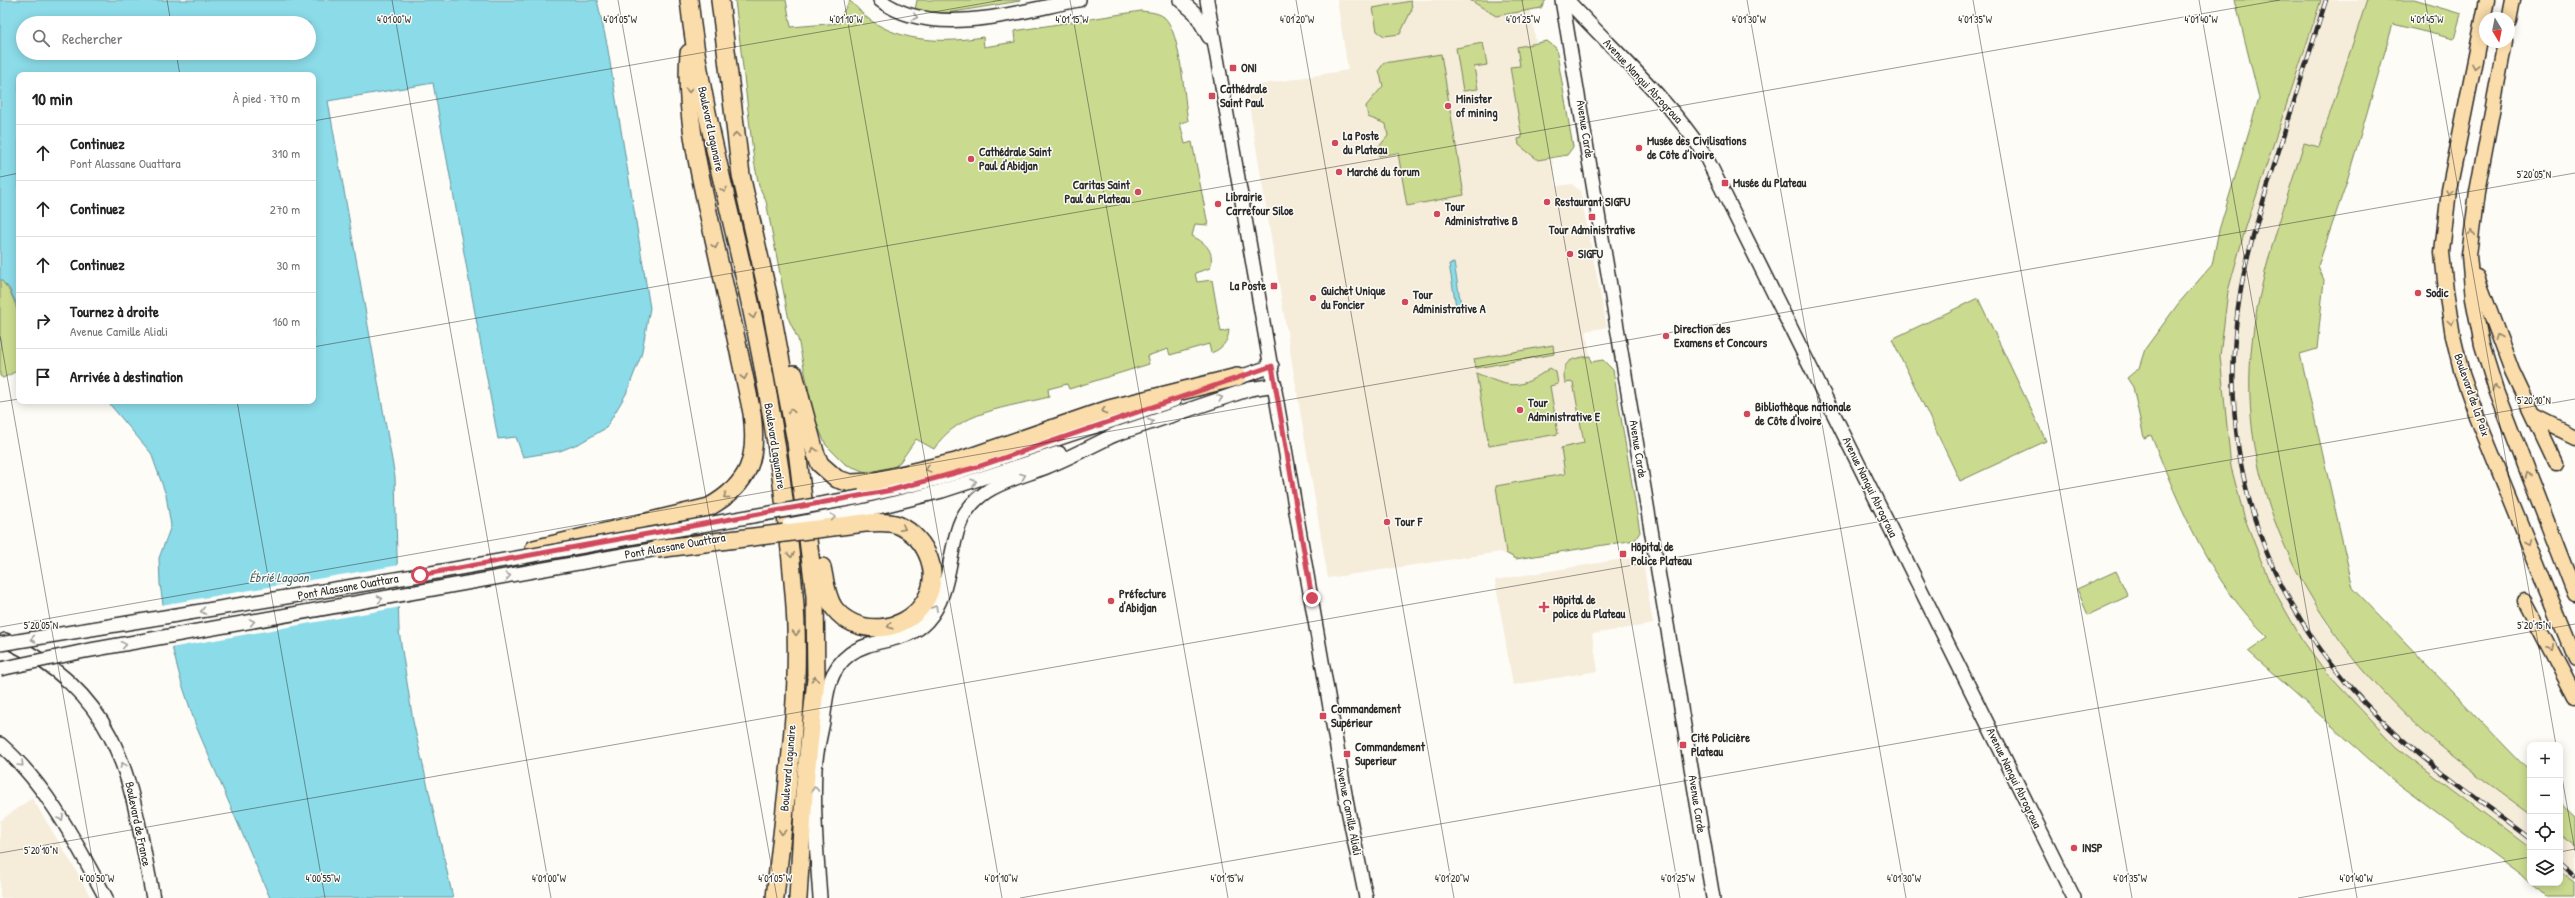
<!DOCTYPE html>
<html lang="fr">
<meta charset="utf-8">
<style>
body{margin:0;font-family:"Patrick Hand",sans-serif;background:#f6f6f6;color:#222}
.controls{position:absolute;right:12px;bottom:12px;display:grid;overflow:hidden;border-radius:8px;box-shadow:0 2px 10px #0003}
.controls button{width:36px;height:36px;display:grid;place-items:center;padding:0;border:0;border-bottom:1px solid #e0e0e0;background:#fff;color:#222;font:20px sans-serif}
.compass{position:absolute;left:2479px;top:12px;width:36px;height:36px;border-radius:50%;background:#fff;box-shadow:0 2px 10px #0003;rotate:170deg}
.stop{position:absolute;width:12px;height:12px;margin:-9px;border:3px solid #d1495b;border-radius:50%;background:#fff}
.stop.end{background:#d1495b;border-color:#fff;box-shadow:0 1px 4px #0008}
.list{margin:0;padding:0;list-style:none}
h2{display:flex;justify-content:space-between;align-items:center;height:52px;margin:0;padding:0 16px;font-size:17px}
h2 small{font-size:13px;font-weight:400;color:#767676}
.list li{display:grid;grid-template-columns:26px 1fr auto;gap:12px;align-items:center;box-sizing:border-box;height:56px;padding:0 16px;border-top:1px solid #e0e0e0}
.list b{display:block;font-size:15px;white-space:nowrap}
.list p{margin:0;font-size:13px;white-space:nowrap;color:#767676}
.list em{font-size:13px;font-style:normal;color:#767676}
.icon{flex:none;width:22px;height:22px;fill:none;stroke:currentColor;stroke-width:2;stroke-linecap:round;stroke-linejoin:round}
.map{position:relative;flex:none;width:2575px;height:898px;overflow:hidden}
.search{position:absolute;background:#fff;box-shadow:0 2px 10px #0003;left:16px;top:16px;width:300px;height:44px;display:flex;align-items:center;gap:10px;box-sizing:border-box;padding:0 14px;border-radius:22px;color:#767676;font-size:15px}
.panel{position:absolute;background:#fff;box-shadow:0 2px 10px #0003;left:16px;top:72px;width:300px;height:332px;border-radius:8px}
.map>svg:first-child{display:block}
.built{fill:#f5ecda}
.green{fill:#cadb8f;stroke:#7a835d}
.water{fill:#8bdbe8;stroke:#65959c;fill-rule:evenodd}
.pier{fill:#fdfcf7}
.lines{fill:none;stroke-linecap:round;stroke-linejoin:round}
.secondary-casing{stroke:#2b2b2b;stroke-width:16}
.primary-casing{stroke:#2b2b2b;stroke-width:17}
.highway-casing{stroke:#2b2b2b;stroke-width:20}
.secondary{stroke:#fdfcf7;stroke-width:13}
.primary{stroke:#faddab;stroke-width:14}
.highway{stroke:#faddab;stroke-width:17}
.rail-casing{stroke:#2b2b2b;stroke-width:4.5}
.rail{stroke:#fdfcf7;stroke-width:3;stroke-dasharray:9;stroke-linecap:butt}
.secondary-bridge-casing{stroke:#2b2b2b;stroke-width:16;stroke-linecap:butt}
.highway-bridge-casing{stroke:#2b2b2b;stroke-width:20;stroke-linecap:butt}
.secondary-bridge{stroke:#fdfcf7;stroke-width:13}
.highway-bridge{stroke:#faddab;stroke-width:17}
.oneway{stroke:#9e9e9b}
.oneway2{stroke:#92846b}
.route{stroke:#d1495b;stroke-width:5}
.ticks{fill:none;stroke:#2b2b2b;stroke-width:1;stroke-opacity:0.45}
.poi-dot{fill:#d1495b;stroke:#fdfcf7;stroke-width:1.5}
.labels{text-anchor:middle;stroke-width:3;stroke-linejoin:round;paint-order:stroke}
.poi-label{font-size:12px;font-weight:bold;fill:#2b2b2b;stroke:#fdfcf7;text-anchor:start}
.street-label{font-size:12px;fill:#2b2b2b;stroke:#fdfcf7}
.water-label{font-size:13px;font-style:italic;fill:#486064;stroke:#fdfcf7}
.ticks-label{font-size:10px;text-anchor:middle;fill:#2b2b2b;stroke:#fdfcf7;stroke-width:3;stroke-linejoin:round;paint-order:stroke}
</style>
<div class="map">
<svg width="2575" height="898" viewBox="0 0 2575 898">
<rect width="100%" height="100%" fill="#fdfcf7"/>
<filter id="ink" filterUnits="userSpaceOnUse"><feTurbulence type="fractalNoise" baseFrequency=".025" numOctaves="2"/><feDisplacementMap in="SourceGraphic" scale="8" xChannelSelector="R" yChannelSelector="G"/><feConvolveMatrix kernelMatrix="1 2 1 2 8 2 1 2 1" color-interpolation-filters="sRGB"/></filter>
<g filter="url(#ink)">
<g class="built">
<path d="M1337,0H1546L1541,8L1531,10L1536,43L1547,41L1556,48L1573,147L1567,155L1552,158L1557,186L1572,184L1580,191L1607,327L1586,331L1591,362L1603,360L1613,370L1640,532L1635,540L1516,559L1500,552L1328,578L1246,87L1348,70Z"/>
<path d="M2321,0H2367L2319,148L2304,144L2260,295L2251,354L2252,415L2259,466L2270,508L2327,625L2370,678L2416,725L2530,814V848L2396,747L2325,671L2301,638L2269,581L2245,519L2231,467L2220,356L2228,291L2245,230Z"/>
<path d="M1642,556L1653,624L1592,634L1598,671L1513,685L1495,580Z"/>
<path d="M32,798L77,872L91,898H0V821Z"/>
<path d="M2560,836L2575,847V882L2560,871Z"/>
</g>
<g class="green">
<path d="M735,0H786L791,27L840,23L841,15L850,1C857,7 863,15 870,20C904,43 944,43 983,37L984,47L1015,42L1014,31L1141,11C1149,12 1157,12 1164,17C1181,32 1184,98 1188,121L1180,123L1185,144L1192,142L1208,225L1195,224L1192,236C1206,243 1215,251 1210,268L1195,273L1197,282L1212,280L1221,332L1229,330C1228,342 1222,349 1211,353L1209,344L1170,355L1168,349L1147,356L1149,364L1069,389L1067,384L1048,389L1049,397C1010,407 957,411 934,449L916,439L900,462L893,468L868,473L845,464L826,445L815,420L798,339L789,320L766,201L759,186L754,161Z"/>
<path d="M917,0H1020V1L947,13L915,10Z"/>
<path d="M1470,0H1546L1541,8L1496,16Z"/>
<path d="M2235,0H2321L2245,230L2228,291L2220,356L2231,467L2245,519L2269,581L2301,638L2325,671L2396,747L2530,848V883H2560V871L2575,882V898H2545L2520,874L2388,776L2248,651L2268,637C2211,583 2180,508 2151,435L2144,438L2133,387L2127,378L2139,368L2145,349L2178,304L2212,265L2219,230L2259,98Z"/>
<path d="M2367,0H2414L2461,14L2454,39L2393,24L2346,184L2318,266L2324,280L2317,349L2300,354L2353,588L2530,772V814C2491,785 2451,757 2415,724C2312,628 2239,498 2251,353C2257,281 2283,212 2304,143L2319,147Z"/>
<path d="M1411,1L1412,9L1400,34L1384,36L1377,31L1373,8Z"/>
<path d="M1547,41L1556,48L1573,147L1567,155L1538,160L1519,145L1518,139L1522,138L1510,67L1520,66L1517,47Z"/>
<path d="M1483,43L1487,65L1474,67L1478,89L1463,91L1456,48Z"/>
<path d="M1441,54L1464,195L1407,206L1398,153L1379,156L1377,149L1388,136L1386,124L1368,117L1366,106L1383,86L1379,70L1384,63Z"/>
<path d="M0,279C25,304 19,337 19,370L3,378L0,376Z"/>
<path d="M1978,298L2046,441L1960,481L1892,339Z"/>
<path d="M1553,345L1554,354L1476,368L1474,359Z"/>
<path d="M1590,356L1591,362L1603,360L1613,370L1640,532L1635,540L1516,559L1506,553L1496,486L1565,474L1561,448L1584,443L1573,382L1565,383C1561,360 1570,359 1590,356Z"/>
<path d="M1550,368L1556,372L1558,384L1550,386L1558,434L1489,446L1476,373C1511,388 1518,391 1550,368Z"/>
<path d="M2116,571L2128,596L2088,615L2077,589Z"/>
<path d="M2560,802L2575,816V847L2560,836Z"/>
</g>
<g class="water">
<path d="M0,0H597L607,44L650,308L641,356L626,394L606,428L580,443L560,451L523,457L516,437L498,439L433,83L328,101L395,477L399,631L413,721L453,898H270L196,726L181,681L166,624L160,584L159,558L171,526L166,495L151,453L107,401H313V75H19V309L9,288L0,279ZM23,23H309V53H23Z"/>
<path d="M1454,263L1461,305L1456,306L1449,264Z"/>
</g>
<path class="pier" d="M400,565L401,607L170,648L161,605Z"/>
<g class="lines">
<g class="secondary-casing">
<g id="secondary">
<path d="M880,0C933,40 1019,11 1079,0"/>
<path d="M1180,0L1195,13L1209,37"/>
<path d="M1207,0L1347,805L1366,898"/>
<path d="M1562,0L1713,898"/>
<path d="M1567,0C1614,51 1667,97 1705,155L2074,898"/>
<path d="M1228,381L1272,366"/>
<path d="M1111,436L1250,389L1275,385"/>
<path d="M860,497L937,479L1174,400"/>
<path d="M863,511L942,491L1059,453"/>
<path d="M5,640C125,698 130,781 153,898"/>
<path d="M85,651L657,549"/>
<path d="M0,744C48,786 76,843 106,898"/>
<path d="M820,898C817,855 813,812 815,769C816,753 820,737 823,722C826,697 827,671 850,654C873,637 906,644 927,621C950,596 948,557 959,526C964,512 973,501 986,492C1002,481 1025,475 1044,468C1069,458 1094,445 1118,433"/>
</g>
</g>
<g class="primary-casing">
<g id="primary">
<path d="M2487,0L2449,190L2442,252L2446,291L2453,336L2462,374L2477,417L2575,658"/>
<path d="M2509,21L2513,0"/>
<path d="M2505,42L2477,192L2469,255L2473,299L2482,345L2496,390L2575,595"/>
<path d="M2477,277L2512,371L2555,462"/>
<path d="M2535,417L2575,437"/>
<path d="M2525,601L2575,697"/>
</g>
</g>
<g class="highway-casing">
<g id="highway">
<path d="M689,0C701,113 734,220 756,331C773,415 787,508 794,593C803,694 785,798 775,898"/>
<path d="M720,0L741,175L771,308L796,442L815,596L816,679L804,794L798,898"/>
<path d="M794,374L815,452L820,464L837,479L851,483L870,482L956,462L1109,409L1237,377"/>
<path d="M534,549L709,507C750,484 758,458 752,413C740,355 727,297 714,239C701,179 684,115 689,53"/>
<path d="M822,567C825,581 826,596 834,608C856,637 904,633 923,604C943,576 928,538 898,525C888,521 876,523 865,523"/>
</g>
</g>
<use href="#secondary" class="secondary"/>
<use href="#primary" class="primary"/>
<use href="#highway" class="highway"/>
<g class="rail-casing">
<g id="rail">
<path d="M2326,0C2307,62 2287,123 2268,185C2258,219 2247,254 2241,288C2212,462 2266,615 2396,734C2438,772 2485,804 2530,838"/>
<path d="M2560,862L2575,875"/>
</g>
</g>
<use href="#rail" class="rail"/>
<g class="secondary-bridge-casing">
<g id="secondary-bridge">
<path d="M789,525L863,511"/>
<path d="M0,644L420,575L860,497"/>
<path d="M0,669L85,651"/>
</g>
</g>
<g class="highway-bridge-casing">
<path id="highway-bridge" d="M657,549L865,523"/>
</g>
<use href="#secondary-bridge" class="secondary-bridge"/>
<use href="#highway-bridge" class="highway-bridge"/>
</g>
<defs><path id="oneway-chevron" d="M-2-3.5L2.5 0L-2 3.5" fill="none" stroke-width="1.6" stroke-linecap="round" stroke-linejoin="round"/></defs>
<g class="oneway">
<use href="#oneway-chevron" transform="translate(915 17) rotate(13)"/>
<use href="#oneway-chevron" transform="translate(1220 398) rotate(-18)"/>
<use href="#oneway-chevron" transform="translate(1151 422) rotate(-20)"/>
<use href="#oneway-chevron" transform="translate(1023 476) rotate(-21)"/>
<use href="#oneway-chevron" transform="translate(974 482) rotate(-17)"/>
<use href="#oneway-chevron" transform="translate(833 517) rotate(-10)"/>
<use href="#oneway-chevron" transform="translate(508 576) rotate(-10)"/>
<use href="#oneway-chevron" transform="translate(380 599) rotate(-10)"/>
<use href="#oneway-chevron" transform="translate(935 608) rotate(-60)"/>
<use href="#oneway-chevron" transform="translate(203 611) rotate(170)"/>
<use href="#oneway-chevron" transform="translate(252 622) rotate(-10)"/>
<use href="#oneway-chevron" transform="translate(33 639) rotate(171)"/>
<use href="#oneway-chevron" transform="translate(124 645) rotate(-9)"/>
<use href="#oneway-chevron" transform="translate(21 764) rotate(45)"/>
<use href="#oneway-chevron" transform="translate(123 765) rotate(-111)"/>
<use href="#oneway-chevron" transform="translate(815 789) rotate(-89)"/>
<use href="#oneway-chevron" transform="translate(61 818) rotate(60)"/>
</g>
<g class="oneway2">
<use href="#oneway-chevron" transform="translate(2475 66) rotate(102)"/>
<use href="#oneway-chevron" transform="translate(689 90) rotate(85)"/>
<use href="#oneway-chevron" transform="translate(736 135) rotate(-96)"/>
<use href="#oneway-chevron" transform="translate(724 190) rotate(77)"/>
<use href="#oneway-chevron" transform="translate(2449 193) rotate(98)"/>
<use href="#oneway-chevron" transform="translate(2472 233) rotate(-83)"/>
<use href="#oneway-chevron" transform="translate(715 246) rotate(77)"/>
<use href="#oneway-chevron" transform="translate(753 316) rotate(77)"/>
<use href="#oneway-chevron" transform="translate(2451 322) rotate(82)"/>
<use href="#oneway-chevron" transform="translate(2498 337) rotate(-112)"/>
<use href="#oneway-chevron" transform="translate(744 377) rotate(78)"/>
<use href="#oneway-chevron" transform="translate(2495 388) rotate(-108)"/>
<use href="#oneway-chevron" transform="translate(791 411) rotate(-101)"/>
<use href="#oneway-chevron" transform="translate(1104 411) rotate(162)"/>
<use href="#oneway-chevron" transform="translate(814 450) rotate(-108)"/>
<use href="#oneway-chevron" transform="translate(928 469) rotate(165)"/>
<use href="#oneway-chevron" transform="translate(2527 474) rotate(-112)"/>
<use href="#oneway-chevron" transform="translate(726 496) rotate(143)"/>
<use href="#oneway-chevron" transform="translate(903 528) rotate(26)"/>
<use href="#oneway-chevron" transform="translate(2528 542) rotate(68)"/>
<use href="#oneway-chevron" transform="translate(791 555) rotate(84)"/>
<use href="#oneway-chevron" transform="translate(890 626) rotate(164)"/>
<use href="#oneway-chevron" transform="translate(796 633) rotate(91)"/>
<use href="#oneway-chevron" transform="translate(2550 647) rotate(64)"/>
<use href="#oneway-chevron" transform="translate(815 679) rotate(-88)"/>
<use href="#oneway-chevron" transform="translate(782 832) rotate(96)"/>
</g>
</g>
<g class="lines" filter="url(#ink)">
<path class="route" d="M420,575L892,490L977,467L1272,366L1312,598"/>
</g>
<path class="ticks" d="M167,0L171,23M392,0L551,898M618,0L777,898M844,0L1002,898M1070,0L1228,898M1296,0L1454,898M1522,0L1680,898M1747,0L1906,898M1973,0L2132,898M2199,0L2357,898M2425,0L2556,745M176,53L180,75M313,121L1002,0M0,177L19,173M0,336L99,898M313,347L2280,0M237,401L325,898M0,402L19,399M0,627L2575,173M2560,766L2575,851M2560,852L2575,849M0,853L2575,399M1020,898L2575,624M2298,898L2530,857"/>
<g class="poi-dot">
<rect x="1229" y="64" width="8" height="8" rx="2"/>
<rect x="1208" y="92" width="8" height="8" rx="2"/>
<circle cx="1448" cy="106" r="4"/>
<circle cx="1335" cy="143" r="4"/>
<circle cx="1639" cy="148" r="4"/>
<circle cx="971" cy="159" r="4"/>
<circle cx="1339" cy="172" r="4"/>
<rect x="1721" y="179" width="8" height="8" rx="2"/>
<circle cx="1138" cy="192" r="4"/>
<circle cx="1547" cy="202" r="4"/>
<circle cx="1218" cy="204" r="4"/>
<circle cx="1437" cy="214" r="4"/>
<rect x="1588" y="213" width="8" height="8" rx="2"/>
<circle cx="1570" cy="254" r="4"/>
<rect x="1270" y="282" width="8" height="8" rx="2"/>
<circle cx="2418" cy="293" r="4"/>
<circle cx="1313" cy="298" r="4"/>
<circle cx="1405" cy="302" r="4"/>
<circle cx="1666" cy="336" r="4"/>
<circle cx="1520" cy="410" r="4"/>
<circle cx="1747" cy="414" r="4"/>
<circle cx="1387" cy="522" r="4"/>
<rect x="1619" y="550" width="8" height="8" rx="2"/>
<circle cx="1111" cy="601" r="4"/>
<path d="M1542 601h4v4h4v4h-4v4h-4v-4h-4v-4h4z"/>
<rect x="1319" y="712" width="8" height="8" rx="2"/>
<rect x="1679" y="741" width="8" height="8" rx="2"/>
<rect x="1343" y="750" width="8" height="8" rx="2"/>
<circle cx="2074" cy="848" r="4"/>
</g>
<g class="labels">
<g class="poi-label">
<text x="1241" y="72">ONI</text>
<text x="1220" y="93">Cathédrale<tspan x="1220" dy="14">Saint Paul</tspan></text>
<text x="1456" y="103">Minister<tspan x="1456" dy="14">of mining</tspan></text>
<text x="1343" y="140">La Poste<tspan x="1343" dy="14">du Plateau</tspan></text>
<text x="1647" y="145">Musée des Civilisations<tspan x="1647" dy="14">de Côte d’Ivoire</tspan></text>
<text x="979" y="156">Cathédrale Saint<tspan x="979" dy="14">Paul d'Abidjan</tspan></text>
<text x="1347" y="176">Marché du forum</text>
<text x="1733" y="187">Musée du Plateau</text>
<text x="1130" y="189" text-anchor="end">Caritas Saint<tspan x="1130" dy="14">Paul du Plateau</tspan></text>
<text x="1226" y="201">Librairie<tspan x="1226" dy="14">Carrefour Siloe</tspan></text>
<text x="1555" y="206">Restaurant SIGFU</text>
<text x="1445" y="211">Tour<tspan x="1445" dy="14">Administrative B</tspan></text>
<text x="1592" y="234" text-anchor="middle">Tour Administrative</text>
<text x="1578" y="258">SIGFU</text>
<text x="1266" y="290" text-anchor="end">La Poste</text>
<text x="1321" y="295">Guichet Unique<tspan x="1321" dy="14">du Foncier</tspan></text>
<text x="2426" y="297">Sodic</text>
<text x="1413" y="299">Tour<tspan x="1413" dy="14">Administrative A</tspan></text>
<text x="1674" y="333">Direction des<tspan x="1674" dy="14">Examens et Concours</tspan></text>
<text x="1528" y="407">Tour<tspan x="1528" dy="14">Administrative E</tspan></text>
<text x="1755" y="411">Bibliothèque nationale<tspan x="1755" dy="14">de Côte d'Ivoire</tspan></text>
<text x="1395" y="526">Tour F</text>
<text x="1631" y="551">Hôpital de<tspan x="1631" dy="14">Police Plateau</tspan></text>
<text x="1119" y="598">Préfecture<tspan x="1119" dy="14">d'Abidjan</tspan></text>
<text x="1553" y="604">Hôpital de<tspan x="1553" dy="14">police du Plateau</tspan></text>
<text x="1331" y="713">Commandement<tspan x="1331" dy="14">Supérieur</tspan></text>
<text x="1691" y="742">Cité Policière<tspan x="1691" dy="14">Plateau</tspan></text>
<text x="1355" y="751">Commandement<tspan x="1355" dy="14">Superieur</tspan></text>
<text x="2082" y="852">INSP</text>
</g>
<g class="street-label">
<text transform="translate(1643 81) rotate(47)" y="4">Avenue Nangui Abrogroua</text>
<text transform="translate(711 129) rotate(78)" y="4">Boulevard Lagunaire</text>
<text transform="translate(1585 129) rotate(81)" y="4">Avenue Carde</text>
<text transform="translate(2472 395) rotate(71)" y="4">Boulevard de la Paix</text>
<text transform="translate(775 446) rotate(81)" y="4">Boulevard Lagunaire</text>
<text transform="translate(1638 449) rotate(81)" y="4">Avenue Carde</text>
<text transform="translate(1870 487) rotate(64)" y="4">Avenue Nangui Abrogroua</text>
<text transform="translate(675 546) rotate(-10)" y="4">Pont Alassane Ouattara</text>
<text transform="translate(348 587) rotate(-10)" y="4">Pont Alassane Ouattara</text>
<text transform="translate(788 768) rotate(-85)" y="4">Boulevard Lagunaire</text>
<text transform="translate(2014 778) rotate(64)" y="4">Avenue Nangui Abrogroua</text>
<text transform="translate(1697 804) rotate(81)" y="4">Avenue Carde</text>
<text transform="translate(1349 811) rotate(79)" y="4">Avenue Camille Aliali</text>
<text transform="translate(138 824) rotate(78)" y="4">Boulevard de France</text>
</g>
<g class="water-label">
<text x="279" y="582">Ébrié Lagoon</text>
</g>
</g>
<g class="ticks-label">
<text x="1523" y="23">4°01'25"W</text>
<text x="2201" y="23">4°01'40"W</text>
<text x="394" y="23">4°01'00"W</text>
<text x="620" y="23">4°01'05"W</text>
<text x="846" y="23">4°01'10"W</text>
<text x="1072" y="23">4°01'15"W</text>
<text x="1297" y="23">4°01'20"W</text>
<text x="1749" y="23">4°01'30"W</text>
<text x="1975" y="23">4°01'35"W</text>
<text x="2427" y="23">4°01'45"W</text>
<text x="2534" y="178">5°20'05"N</text>
<text x="2534" y="404">5°20'10"N</text>
<text x="41" y="629">5°20'05"N</text>
<text x="2534" y="629">5°20'15"N</text>
<text x="41" y="854">5°20'10"N</text>
<text x="97" y="882">4°00'50"W</text>
<text x="323" y="882">4°00'55"W</text>
<text x="549" y="882">4°01'00"W</text>
<text x="775" y="882">4°01'05"W</text>
<text x="1001" y="882">4°01'10"W</text>
<text x="1227" y="882">4°01'15"W</text>
<text x="1452" y="882">4°01'20"W</text>
<text x="1678" y="882">4°01'25"W</text>
<text x="1904" y="882">4°01'30"W</text>
<text x="2130" y="882">4°01'35"W</text>
<text x="2356" y="882">4°01'40"W</text>
</g>
</svg>
<div class="controls">
<button>+</button>
<button>−</button>
<button><svg class="icon" aria-label="locate" viewBox="0 0 24 24"><circle cx="12" cy="12" r="6"/><path d="M12 2v4M12 18v4M2 12h4M18 12h4"/></svg></button>
<button><svg class="icon" aria-label="layers" viewBox="0 0 24 24"><path d="M12 4l9 5-9 5-9-5zM3 14l9 5 9-5"/></svg></button>
</div>
<svg class="compass" viewBox="-18 -18 36 36"><path d="M0-13l5 13h-10z" fill="#e53935"/><path d="M0 13l5-13h-10z" fill="#767676"/></svg>
<div class="stop" style="left:420px;top:575px"></div>
<div class="stop end" style="left:1312px;top:598px"></div>
<div class="search"><svg class="icon" aria-label="search" viewBox="0 0 24 24"><circle cx="10" cy="10" r="6"/><path d="M15 15l6 6"/></svg>Rechercher</div>
<section class="panel">
<h2>10 min<small>À pied · 770 m</small></h2>
<ul class="list">
<li><svg class="icon" aria-label="ahead" viewBox="0 0 24 24"><path d="M12 20V5M6 11l6-6 6 6"/></svg><div><b>Continuez</b><p>Pont Alassane Ouattara</p></div><em>310 m</em></li>
<li><svg class="icon" aria-label="ahead" viewBox="0 0 24 24"><path d="M12 20V5M6 11l6-6 6 6"/></svg><div><b>Continuez</b></div><em>270 m</em></li>
<li><svg class="icon" aria-label="ahead" viewBox="0 0 24 24"><path d="M12 20V5M6 11l6-6 6 6"/></svg><div><b>Continuez</b></div><em>30 m</em></li>
<li><svg class="icon" aria-label="right" viewBox="0 0 24 24"><path d="M7 20v-9h11M14 6l5 5-5 5"/></svg><div><b>Tournez à droite</b><p>Avenue Camille Aliali</p></div><em>160 m</em></li>
<li><svg class="icon" aria-label="arrive" viewBox="0 0 24 24"><path d="M6 21V4h12l-3 4 3 4H6"/></svg><div><b>Arrivée à destination</b></div></li>
</ul>
</section>
</div>
